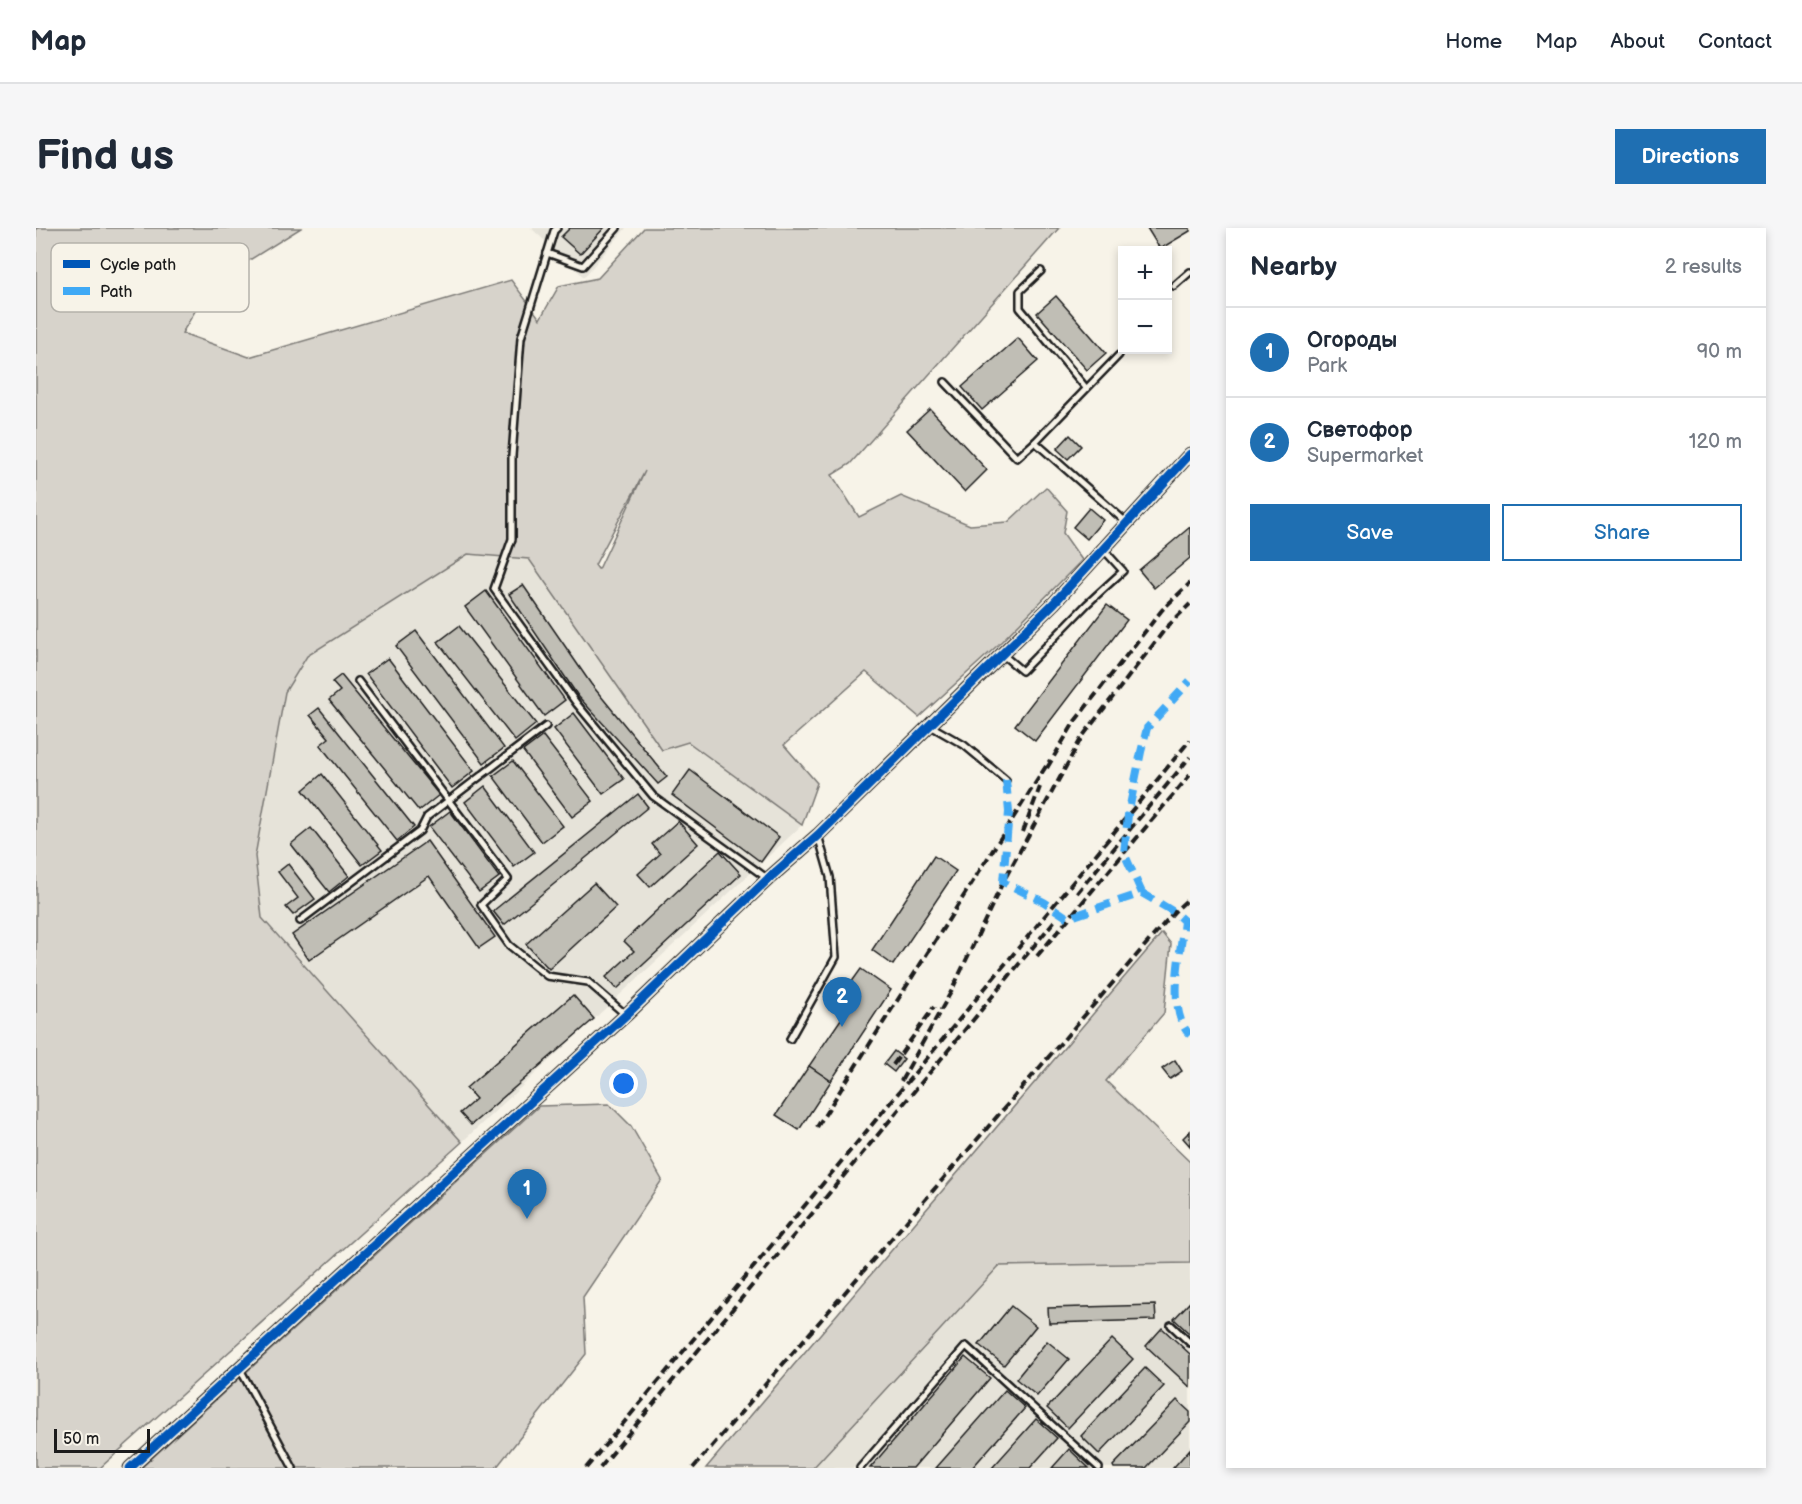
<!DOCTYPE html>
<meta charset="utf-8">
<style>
body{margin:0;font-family:"Balsamiq Sans",sans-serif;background:#f6f6f7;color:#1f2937}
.controls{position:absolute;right:18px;top:18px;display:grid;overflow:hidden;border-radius:0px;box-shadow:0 3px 9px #0003}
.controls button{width:54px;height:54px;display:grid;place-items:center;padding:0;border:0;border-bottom:2px solid #e0e1e3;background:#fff;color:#1f2937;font:30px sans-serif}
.scale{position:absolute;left:18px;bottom:15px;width:96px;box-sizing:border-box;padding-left:6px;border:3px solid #1c1c1c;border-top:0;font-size:16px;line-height:21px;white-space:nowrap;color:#1c1c1c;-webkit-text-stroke:4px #f7f3e8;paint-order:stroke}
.you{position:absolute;left:588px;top:856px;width:21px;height:21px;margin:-15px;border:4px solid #fff;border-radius:50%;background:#1a73e8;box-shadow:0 0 0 9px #1a73e833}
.badge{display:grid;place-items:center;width:39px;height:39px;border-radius:50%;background:#1f6fb2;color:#fff;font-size:20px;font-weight:700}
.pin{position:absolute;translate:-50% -50px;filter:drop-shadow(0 2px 3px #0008)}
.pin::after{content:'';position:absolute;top:32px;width:21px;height:18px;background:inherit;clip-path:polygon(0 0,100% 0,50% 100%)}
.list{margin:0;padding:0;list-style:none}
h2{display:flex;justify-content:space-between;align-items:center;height:78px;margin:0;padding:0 24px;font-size:26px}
h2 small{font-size:20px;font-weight:400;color:#747a83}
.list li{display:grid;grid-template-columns:39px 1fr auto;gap:18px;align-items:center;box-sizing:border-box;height:90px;padding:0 24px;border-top:2px solid #e0e1e3}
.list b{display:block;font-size:22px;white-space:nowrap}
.list p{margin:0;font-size:20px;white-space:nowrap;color:#747a83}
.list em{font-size:20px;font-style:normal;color:#747a83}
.actions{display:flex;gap:12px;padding:18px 24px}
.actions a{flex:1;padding:14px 0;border:2px solid #1f6fb2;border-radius:0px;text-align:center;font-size:21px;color:#1f6fb2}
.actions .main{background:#1f6fb2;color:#fff}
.map{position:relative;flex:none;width:1154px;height:1240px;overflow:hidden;border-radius:0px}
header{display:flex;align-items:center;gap:36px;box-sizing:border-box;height:84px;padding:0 30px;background:#fff;border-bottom:2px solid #e0e1e3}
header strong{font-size:28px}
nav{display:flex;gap:33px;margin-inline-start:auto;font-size:21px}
.intro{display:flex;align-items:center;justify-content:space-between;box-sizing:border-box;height:144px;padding:0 36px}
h1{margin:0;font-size:42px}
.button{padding:15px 27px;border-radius:0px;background:#1f6fb2;color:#fff;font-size:21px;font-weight:700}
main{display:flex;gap:36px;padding:0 36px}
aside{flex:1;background:#fff;border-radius:0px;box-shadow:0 3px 9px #0003}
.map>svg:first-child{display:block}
.built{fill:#e6e3d9}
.green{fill:#d7d3cb;stroke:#7a7874;stroke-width:1.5;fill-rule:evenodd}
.building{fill:#c0beb5;stroke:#1c1c1c;stroke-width:1.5}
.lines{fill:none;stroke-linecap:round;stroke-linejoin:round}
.service-casing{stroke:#1c1c1c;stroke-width:10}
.minor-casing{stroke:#1c1c1c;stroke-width:15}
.service{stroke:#f7f3e8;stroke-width:5}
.minor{stroke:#f7f3e8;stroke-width:10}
.rail{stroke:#1c1c1c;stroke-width:4;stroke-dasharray:9 4.5;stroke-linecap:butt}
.quiet{stroke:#3fa9f5;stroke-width:8;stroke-dasharray:15 8;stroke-linecap:butt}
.cycleway-casing{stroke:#f7f3e8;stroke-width:13}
.cycleway{stroke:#0057b8;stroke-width:9}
.key{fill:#f7f3e8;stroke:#b5b2ab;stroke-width:1.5}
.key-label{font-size:16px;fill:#1c1c1c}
</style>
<header>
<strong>Map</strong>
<nav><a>Home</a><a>Map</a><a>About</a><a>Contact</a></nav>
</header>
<div class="intro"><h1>Find us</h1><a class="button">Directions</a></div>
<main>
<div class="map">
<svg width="1154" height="1240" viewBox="0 0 1154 1240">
<rect width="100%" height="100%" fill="#f7f3e8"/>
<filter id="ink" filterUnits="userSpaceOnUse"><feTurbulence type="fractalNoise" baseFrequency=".0167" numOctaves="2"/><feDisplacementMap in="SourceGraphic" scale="12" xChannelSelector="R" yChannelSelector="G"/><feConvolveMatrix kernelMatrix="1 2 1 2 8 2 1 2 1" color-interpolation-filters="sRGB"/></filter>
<g filter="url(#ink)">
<g class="built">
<path d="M495,0H590L548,49Z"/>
<path d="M432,326L494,331L626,521L652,514L766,597L426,914L226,690L219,628L249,464L271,428Z"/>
<path d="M1154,1035V1240H777L963,1038Z"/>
</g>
<g class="green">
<path d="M0,0H265L175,56L146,105L213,129L475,52L504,91L523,58L562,50L608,0H1023L814,236L796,247L823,289L865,268L934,297L972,294L1010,259L1031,283L1027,305L1046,332L962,417L883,489L830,444L748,517L781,555L766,597L652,514L626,522L493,331L432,326L271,428L249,464L219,628L226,690L426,914L64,1240H0ZM609,243L563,341H562L559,337Z"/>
<path d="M1126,705L1135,716L1128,785L1070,853L1154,934V1035L963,1038L777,1240H670Z"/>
<path d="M573,876L595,898L626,952L547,1069L550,1126L460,1240H105L503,878Z"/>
</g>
<g class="building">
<path d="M534,0H568L544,26L525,9Z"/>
<path d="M1111,0H1154V3L1124,21Z"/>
<path d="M1020,68L1070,125L1051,142L1001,85Z"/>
<path d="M982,110L1002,133L946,182L926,159Z"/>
<path d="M894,181L951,242L929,264L871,202Z"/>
<path d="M1034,207L1045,218L1032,231L1021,221Z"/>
<path d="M1053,280L1067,292L1051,311L1037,299Z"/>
<path d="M1154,299V330L1118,360L1103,342Z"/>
<path d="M487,357L555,456L631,549L622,556L542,468L473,366Z"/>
<path d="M450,363L529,472L508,488L429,379Z"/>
<path d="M1071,377L1091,392L999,513L979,497Z"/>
<path d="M423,398L500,496L479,513L402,414Z"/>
<path d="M380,403L468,520L448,535L360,418Z"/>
<path d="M352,430L438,543L416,560L330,446Z"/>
<path d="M305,447L403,567L383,583L293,472L304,463L296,454Z"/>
<path d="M283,480L378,599L361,613L284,517L293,510L274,487Z"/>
<path d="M538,485L588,551L567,566L518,501Z"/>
<path d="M507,508L557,573L536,589L487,523Z"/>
<path d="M477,533L527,598L506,614L457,548Z"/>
<path d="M654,542L743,609L725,634L636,567Z"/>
<path d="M286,546L346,622L326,637L267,562Z"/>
<path d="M449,558L498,624L478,639L429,574Z"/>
<path d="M602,566L612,579L468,697L457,683Z"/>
<path d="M414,583L463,649L443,664L393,599Z"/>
<path d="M642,593L662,616L614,659L602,646L624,626L616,616Z"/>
<path d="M275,600L313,648L293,664L255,616Z"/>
<path d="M391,613L459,709L443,720L393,648L273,732L256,707Z"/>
<path d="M684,623L705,646L581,761L570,749L598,723L588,713Z"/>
<path d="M898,628L920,643L857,737L836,722Z"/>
<path d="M252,636L279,671L257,687L250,679L262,670L242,644Z"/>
<path d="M558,655L580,679L513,741L490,716Z"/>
<path d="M825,741L855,762L795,853L773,838L818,772L810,762Z"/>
<path d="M537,767L558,791L435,897L424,885L440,871L430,860Z"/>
<path d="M858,823L868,831L858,844L848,836Z"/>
<path d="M1139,832L1146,843L1134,851L1126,841Z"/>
<path d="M773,838L795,853L763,902L740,887Z"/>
<path d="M1154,903V918L1147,910Z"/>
<path d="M1154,1074V1106L1138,1091Z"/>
<path d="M1119,1077L1120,1092L1013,1095L1012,1080Z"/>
<path d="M975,1078L1000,1098L968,1137L943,1117Z"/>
<path d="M1126,1100L1154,1126V1159L1110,1118Z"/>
<path d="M1076,1111L1097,1131L1032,1200L1011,1180Z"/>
<path d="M1011,1113L1033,1131L1001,1168L980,1151Z"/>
<path d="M929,1129L954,1150L877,1240H834Z"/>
<path d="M1109,1140L1128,1158L1063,1226L1045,1208Z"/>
<path d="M969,1162L989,1180L936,1240H900Z"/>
<path d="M1141,1172L1154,1184V1194L1110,1240H1078L1077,1238Z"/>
<path d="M1000,1191L1021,1210L994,1240H956Z"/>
<path d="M1033,1221L1053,1240H1016Z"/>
<path d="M1154,1221V1240H1137Z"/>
</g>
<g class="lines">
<g class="service-casing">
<g id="service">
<path d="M521,0L518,3L485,110L476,228V311L458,361L541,476L617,568L732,651"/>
<path d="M511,25L547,38L581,0"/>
<path d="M1005,43L984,63V80L1050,160"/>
<path d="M1138,58L1154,44"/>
<path d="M1083,127L999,214L1091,295"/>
<path d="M909,154L981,230L999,214"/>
<path d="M967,427L986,443L1051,376L1087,343L1068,322"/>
<path d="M322,453L472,651L445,677L473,717L511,748L552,754L590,787"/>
<path d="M893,497L928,517L970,552"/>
<path d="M264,693L384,603L391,589L510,498"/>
<path d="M754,811L800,729L794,649L782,607"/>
<path d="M1135,1097L1154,1115"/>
<path d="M204,1141L257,1240"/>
<path d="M824,1240L930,1118L1063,1240"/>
</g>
</g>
<g class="minor-casing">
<path id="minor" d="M94,1240L590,787L732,651L782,607L1018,375L1154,226"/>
</g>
<use href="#service" class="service"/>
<use href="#minor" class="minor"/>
<g class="rail">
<path d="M1011,540L1039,493L1126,382L1154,355"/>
<path d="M987,604L1004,559"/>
<path d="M1041,665L1154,529"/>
<path d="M1001,728L1154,547"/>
<path d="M857,837L898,779"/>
<path d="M865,853L915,764L967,654L1046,509L1130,400L1154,376"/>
<path d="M781,899L1014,532"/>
<path d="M550,1240C752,998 954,755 1154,512"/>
<path d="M564,1240L905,831L1020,691"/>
<path d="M657,1240L1138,684L1154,669"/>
</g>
<g class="quiet">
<path d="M970,552L973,584L967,654L1008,674L1032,690L1106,665L1138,684L1148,693C1145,724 1130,783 1154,807"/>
<path d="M1106,665L1088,625L1092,587L1105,524L1111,500L1154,453"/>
</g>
<g class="cycleway-casing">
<path id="cycleway" d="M94,1240L590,787L732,651L782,607L1018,375L1154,226"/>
</g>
<use href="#cycleway" class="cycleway"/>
</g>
</g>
<rect x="15" y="15" width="198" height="69" rx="9" class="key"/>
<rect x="27" y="32" width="27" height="8" fill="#0057b8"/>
<rect x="27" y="59" width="27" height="8" fill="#3fa9f5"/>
<g class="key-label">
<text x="64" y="42">Cycle path</text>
<text x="64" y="69">Path</text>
</g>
</svg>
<div class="controls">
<button>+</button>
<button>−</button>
</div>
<div class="scale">50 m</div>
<div class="you"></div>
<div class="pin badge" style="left:491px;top:991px">1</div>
<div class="pin badge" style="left:806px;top:799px">2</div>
</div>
<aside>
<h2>Nearby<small>2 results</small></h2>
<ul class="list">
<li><span class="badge">1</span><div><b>Огороды</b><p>Park</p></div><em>90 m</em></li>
<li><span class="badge">2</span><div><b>Светофор</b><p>Supermarket</p></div><em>120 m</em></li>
</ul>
<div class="actions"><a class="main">Save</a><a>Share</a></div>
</aside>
</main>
